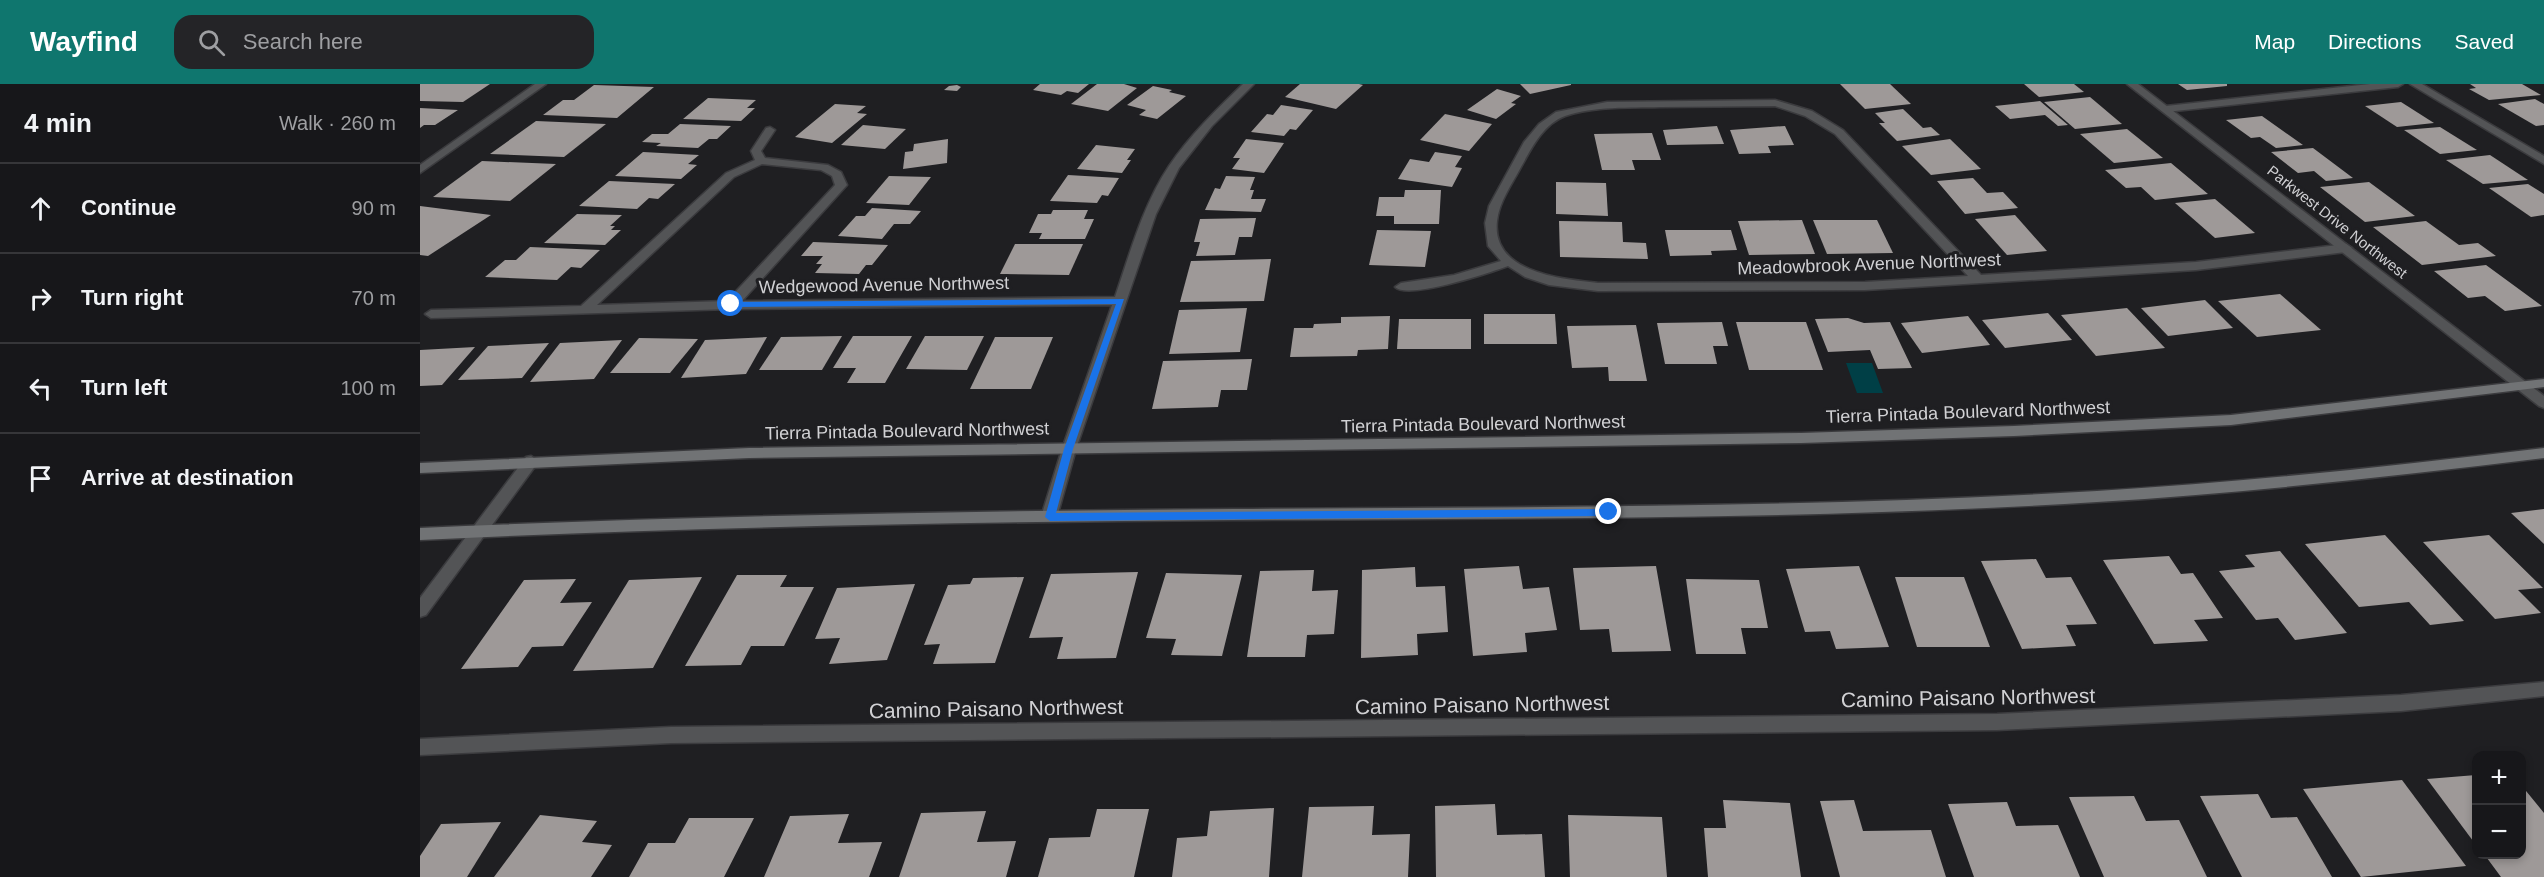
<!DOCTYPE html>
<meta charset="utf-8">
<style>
body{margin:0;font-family:Arial,sans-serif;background:#242427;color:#f1f3f6}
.controls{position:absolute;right:18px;bottom:18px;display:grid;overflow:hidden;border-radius:12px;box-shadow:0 3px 9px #0003}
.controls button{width:54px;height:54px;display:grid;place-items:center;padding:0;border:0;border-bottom:2px solid #363639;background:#17171a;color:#f1f3f6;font:30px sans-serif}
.stop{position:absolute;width:18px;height:18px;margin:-14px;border:4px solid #1a73e8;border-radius:50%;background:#fff}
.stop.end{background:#1a73e8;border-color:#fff;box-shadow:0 2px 6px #0008}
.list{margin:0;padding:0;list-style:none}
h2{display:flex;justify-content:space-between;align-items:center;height:78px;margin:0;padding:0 24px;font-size:26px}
h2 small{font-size:20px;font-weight:400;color:#9e9fa2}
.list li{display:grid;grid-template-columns:39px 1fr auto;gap:18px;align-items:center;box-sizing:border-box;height:90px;padding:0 24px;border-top:2px solid #363639}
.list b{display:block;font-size:22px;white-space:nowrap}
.list em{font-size:20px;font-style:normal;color:#9e9fa2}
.icon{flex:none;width:33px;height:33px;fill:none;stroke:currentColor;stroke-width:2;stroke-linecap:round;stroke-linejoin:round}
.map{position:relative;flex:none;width:2124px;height:793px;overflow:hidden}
header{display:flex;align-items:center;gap:36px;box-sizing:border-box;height:84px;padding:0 30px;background:#0f766e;color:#fff}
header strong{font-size:28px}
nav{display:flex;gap:33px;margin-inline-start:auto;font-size:21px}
.search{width:420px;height:54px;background:#242427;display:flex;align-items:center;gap:15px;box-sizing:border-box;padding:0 21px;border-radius:18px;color:#9e9fa2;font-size:22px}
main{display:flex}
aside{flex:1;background:#17171a}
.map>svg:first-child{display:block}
.water{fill:#003f46}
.building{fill:#9e9998}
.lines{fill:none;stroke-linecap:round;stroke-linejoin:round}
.minor-casing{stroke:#3b3b3e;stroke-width:3}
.tertiary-casing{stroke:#3b3b3e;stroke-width:3}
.secondary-casing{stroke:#3b3b3e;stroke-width:3}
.minor{fill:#535456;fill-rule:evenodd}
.tertiary{fill:#535456;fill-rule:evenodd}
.secondary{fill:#717375;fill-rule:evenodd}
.route{fill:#1a73e8}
.labels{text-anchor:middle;stroke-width:6;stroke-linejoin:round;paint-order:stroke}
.far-street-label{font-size:15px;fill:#d1d1d4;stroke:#1f1f22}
.street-label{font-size:18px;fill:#d1d1d4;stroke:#1f1f22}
.near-street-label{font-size:21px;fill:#d1d1d4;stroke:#1f1f22}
</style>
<header>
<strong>Wayfind</strong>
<div class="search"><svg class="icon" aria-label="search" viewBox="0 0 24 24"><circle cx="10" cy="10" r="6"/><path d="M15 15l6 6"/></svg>Search here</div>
<nav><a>Map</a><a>Directions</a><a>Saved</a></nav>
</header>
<main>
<aside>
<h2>4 min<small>Walk · 260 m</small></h2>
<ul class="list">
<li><svg class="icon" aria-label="ahead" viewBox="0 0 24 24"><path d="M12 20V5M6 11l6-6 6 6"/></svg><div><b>Continue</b></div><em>90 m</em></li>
<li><svg class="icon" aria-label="right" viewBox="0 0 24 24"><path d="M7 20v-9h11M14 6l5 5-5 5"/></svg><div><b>Turn right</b></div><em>70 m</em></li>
<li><svg class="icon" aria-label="left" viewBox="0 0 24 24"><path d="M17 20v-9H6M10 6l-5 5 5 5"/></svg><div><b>Turn left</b></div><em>100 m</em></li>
<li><svg class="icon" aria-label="arrive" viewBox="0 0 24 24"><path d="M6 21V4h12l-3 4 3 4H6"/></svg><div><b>Arrive at destination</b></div></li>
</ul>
</aside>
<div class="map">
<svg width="2124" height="793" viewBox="0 0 2124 793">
<rect width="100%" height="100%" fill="#1f1f22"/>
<path class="water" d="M1426,279H1452L1463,309H1437Z"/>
<g class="building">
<path d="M0,0H70L43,18L0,17Z"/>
<path d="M620,0H669L658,9L647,7L641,11L613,6Z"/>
<path d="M677,0H704L717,4L688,27L651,20Z"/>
<path d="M880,0H939L943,1L916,25L865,13Z"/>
<path d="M1100,0H1151V1L1110,10Z"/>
<path d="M1420,0H1470L1491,20L1445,25Z"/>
<path d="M1604,0H1654L1664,8L1619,13Z"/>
<path d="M1758,0H1807V2L1767,6Z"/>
<path d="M2050,0H2102L2121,11L2069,16L2049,5L2056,4Z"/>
<path d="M174,1L234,3L197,34L123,31L143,16H154Z"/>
<path d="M537,1L541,3L537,7L524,6L529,2Z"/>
<path d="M733,2L752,6L749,8L766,12L737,35L719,31L726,26L707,21Z"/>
<path d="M1077,5L1101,12L1091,19L1096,20L1076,35L1047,26Z"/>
<path d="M1670,13L1702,40L1655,45L1624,18Z"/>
<path d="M288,14L336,16L327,24H335L321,37L263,35Z"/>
<path d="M2115,15L2124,20V41L2116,42L2078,20Z"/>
<path d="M1620,17L1648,41L1638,42L1625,31L1590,35L1575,22Z"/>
<path d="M1981,18L2014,39L1977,43L1945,22Z"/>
<path d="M415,20L446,22L437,29L447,30L412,59L375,53Z"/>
<path d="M861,21L893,26L876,46L870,45L864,52L831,48L847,30L853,31Z"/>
<path d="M0,24L38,26L15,41H4L0,44Z"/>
<path d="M1483,25L1503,44L1511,43L1520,51L1477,57L1459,39H1465L1455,29Z"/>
<path d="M1025,30L1072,40L1049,67L1000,56Z"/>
<path d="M1842,32L1883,61L1856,64L1840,53L1831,54L1806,36Z"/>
<path d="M116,37L186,40L144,73L70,70Z"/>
<path d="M260,40L311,42L297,55H289L278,64L236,62L241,59L222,58L232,50H248Z"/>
<path d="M443,41L486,45L465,65L421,61Z"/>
<path d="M1297,42L1304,60L1247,61L1243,46Z"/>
<path d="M1365,42L1374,61L1348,62L1351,69L1319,70L1310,46Z"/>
<path d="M2020,43L2057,66L2020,70L1984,46Z"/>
<path d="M1707,45L1743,74L1694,79L1660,50Z"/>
<path d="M1232,49L1241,76H1212L1215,86H1182L1174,50Z"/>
<path d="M528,55L527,79L483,85L485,68L493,67L494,60Z"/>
<path d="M826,55L864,59L844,89L812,85L820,74H813Z"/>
<path d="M1530,55L1561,85L1511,91L1482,62Z"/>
<path d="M676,61L715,65L707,76H711L702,89L657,85Z"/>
<path d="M1893,64L1933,94L1906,97L1894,87L1878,89L1851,68Z"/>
<path d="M223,68L279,71L268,80L277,81L261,95L195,92Z"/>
<path d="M1015,68L1042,72L1035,83L1042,84L1032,103L978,95L990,75L1009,78Z"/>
<path d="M2070,71L2108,96L2063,100L2026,76Z"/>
<path d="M62,77L136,80L90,117L13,113Z"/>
<path d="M1751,79L1788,110L1735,116L1721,103L1706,104L1685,86Z"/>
<path d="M648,91L699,94L688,112L682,111L677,119L630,117Z"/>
<path d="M469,92L511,93L489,121L446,119Z"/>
<path d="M806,92L835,93L830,106H834L831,115H846L841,128L785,126L795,104L800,105Z"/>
<path d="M1553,94L1567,109L1583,108L1598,124L1545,130L1517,97Z"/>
<path d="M189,97L255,100L238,115L229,114L217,125L159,122Z"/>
<path d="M1136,98L1186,99L1188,132L1136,130Z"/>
<path d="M1949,98L1995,132L1945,138L1900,103Z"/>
<path d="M2108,100L2124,110V131L2111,133L2069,104Z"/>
<path d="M985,106H1021L1019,140H974V132H956L959,113H984Z"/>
<path d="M1795,115L1835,149L1795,154L1755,119Z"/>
<path d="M0,122L71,131L8,172L0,171Z"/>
<path d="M452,124L501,127L490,140H474L462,155L418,152L436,132H445Z"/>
<path d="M633,126H668L664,135H674L665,155H619L622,149H609L618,130H631Z"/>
<path d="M157,130L202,131L190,142H195L191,146H201L185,161L124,159Z"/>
<path d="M1595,131L1627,167L1587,171L1555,135Z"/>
<path d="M836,134L832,153H819L815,171L776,172L780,158H774L780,135Z"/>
<path d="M1382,136L1395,170L1329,171L1318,137Z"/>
<path d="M1393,136H1457L1473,169L1407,170Z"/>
<path d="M1139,137L1202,138L1203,158L1226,159L1228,175L1140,173Z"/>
<path d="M2006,137L2039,161L2058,159L2076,172L2002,181L1953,143Z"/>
<path d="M957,146L1011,147L1005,183L949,181Z"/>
<path d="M1245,146H1311L1317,166L1291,167L1292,171L1250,172Z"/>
<path d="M393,158L468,161L452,181H446L439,190L395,189L402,180H396L403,172H381Z"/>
<path d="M595,160H663L649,191L580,190Z"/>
<path d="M110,163L180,166L161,184L151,183L137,196L65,193L85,176H96Z"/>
<path d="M851,175L844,217L760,218L771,177Z"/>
<path d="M2066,181L2122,222L2085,227L2065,212L2048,214L2014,187Z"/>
<path d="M1860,210L1901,246L1837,253L1798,217Z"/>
<path d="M1785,216L1813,244L1748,252L1721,224Z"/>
<path d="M827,224L820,268L749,270L759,226Z"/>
<path d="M1707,224L1745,264L1676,272L1641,231Z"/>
<path d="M1628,229L1652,256L1585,264L1562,236Z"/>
<path d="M1064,230H1135L1137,260H1064Z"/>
<path d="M970,232L968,265L938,266L937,272L870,273L874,244H893L894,240L921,239V233Z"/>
<path d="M1548,232L1570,261L1502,269L1481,239Z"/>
<path d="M1428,234L1444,239L1470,238L1492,284L1458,285L1450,266L1408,268L1395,235Z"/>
<path d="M979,235H1051V265H977Z"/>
<path d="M1302,238L1308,262H1293L1297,280H1245L1237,239Z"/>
<path d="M1316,238H1386L1403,286H1329Z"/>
<path d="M1216,241L1227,297H1189L1188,283L1152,284L1147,242Z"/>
<path d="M422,252L402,286H339L361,253Z"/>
<path d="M433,252H492L465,299H427L436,284H413Z"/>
<path d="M505,252H564L547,286L486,285Z"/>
<path d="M347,253L326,290L261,294L285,256Z"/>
<path d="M575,253H633L611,305H550Z"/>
<path d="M219,254L278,255L250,289H190Z"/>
<path d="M202,256L174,295L110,298L140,259Z"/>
<path d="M129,259L102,294L38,296L68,262Z"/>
<path d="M55,263L22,301L0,302V266Z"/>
<path d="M832,275L827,306H801L798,323L732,325L743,277Z"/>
<path d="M2124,425V460L2091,429Z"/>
<path d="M1965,451L2044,537L2010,541L1989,518L1939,523L1885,460Z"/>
<path d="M2069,451L2123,504L2098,506L2121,529L2075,535L2003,458Z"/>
<path d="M1860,467L1927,549L1875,556L1858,534L1836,536L1799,487L1835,483L1825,471Z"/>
<path d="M1749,472L1761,490L1773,489L1803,534L1774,536L1788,557L1734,560L1683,476Z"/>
<path d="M1616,475L1626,494L1651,493L1677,540L1646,541L1656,562L1602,565L1561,477Z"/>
<path d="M1099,482L1103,505L1129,503L1137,546L1105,549L1107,568L1053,572L1044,485Z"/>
<path d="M1236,482L1251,567L1192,568L1189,545L1160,546L1153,484Z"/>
<path d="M1439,482L1469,563L1416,565L1410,547L1385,548L1366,485Z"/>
<path d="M995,483L996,503L1025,502L1028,548L997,550L998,571L941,574L942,486Z"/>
<path d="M894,486L892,507L918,506L914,550L887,551L885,573H827L840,487Z"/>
<path d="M718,488L696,574L637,575L643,553L609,554L631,490Z"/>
<path d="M746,489L822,491L802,572L751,571L756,555L726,554Z"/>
<path d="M317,491H367L360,503H394L364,562H331L321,581L265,582Z"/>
<path d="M282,493L233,584L153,587L209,496Z"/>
<path d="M604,493L575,579L513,580L520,560L504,561L528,501L550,500L553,494Z"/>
<path d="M1475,493H1544L1570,563H1497Z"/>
<path d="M156,495L140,519L172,518L143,562L112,563L98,583L41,585L104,496Z"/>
<path d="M1266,495L1339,496L1348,544H1321L1326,570H1276Z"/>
<path d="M495,500L467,576L409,580L420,554L395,555L417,504Z"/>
<path d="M2056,691V761L2007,695Z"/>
<path d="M1982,696L2046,782L1941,793L1883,705Z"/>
<path d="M2102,702L2124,729V793H2081L2064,770H2102Z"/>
<path d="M1838,710L1851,734L1877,733L1912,793H1822L1780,712Z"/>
<path d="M1714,712L1726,737L1759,736L1787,793H1684L1649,713Z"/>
<path d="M1303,716L1370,719L1381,793H1288L1284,744H1306Z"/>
<path d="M1434,716L1443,747L1511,746L1526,793H1420L1400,717Z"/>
<path d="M1587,718L1596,742L1638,741L1660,793H1554L1528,720Z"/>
<path d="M1075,720L1077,751L1122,750L1125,793H1016L1015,722Z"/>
<path d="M954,722L952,751L990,750L988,793H882L889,723Z"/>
<path d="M854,724L849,793H752L757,754L787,752L790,727Z"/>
<path d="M677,725H729L714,793H618L629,754L670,753Z"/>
<path d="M566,727L557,758L596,757L586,793H479L501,729Z"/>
<path d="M429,730L418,759L462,758L449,793H344L370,732Z"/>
<path d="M120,731L177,737L162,758L192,761L171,793H74Z"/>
<path d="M1148,731L1242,733L1247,793H1150Z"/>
<path d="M269,734H334L304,793H209L228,759H255Z"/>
<path d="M81,738L47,793H0V772L21,740Z"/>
</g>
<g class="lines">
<g class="minor-casing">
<g id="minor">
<path d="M115,0H126L0,89V81Z"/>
<path d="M823,0H834L792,42L759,84L736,130L656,365L637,433L634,437H624L621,433L642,365L692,221L311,225L11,234L5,230L11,226L161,222L306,89L335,76L331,67L346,44L350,43L355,46L341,67L345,74L408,81L421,88L427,101L322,217L695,213C710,169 723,121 749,82C770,51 797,25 823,0ZM342,80L401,86L412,92L415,101L307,217L177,221L314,93Z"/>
<path d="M1950,0H1983L1978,3L1746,28L1741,25L1746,22Z"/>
<path d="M1990,0H2002L2124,72V80Z"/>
<path d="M1355,16L1392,27L1423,46L1561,191L1776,178L1926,160L1932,164L1926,168L1776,186L1445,206L1178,207L1129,201L1105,193L1088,182C1069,189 988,216 975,203L981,199L1034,191L1081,177L1068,162L1065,139L1069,122L1104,58L1119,40L1136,28L1187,18ZM1355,22L1385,32L1415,50L1548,192L1445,198L1178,199C1142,195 1071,189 1077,137C1079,118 1092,100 1101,83C1111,65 1123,40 1145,32C1175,22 1209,24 1240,23C1279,23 1317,22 1355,22Z"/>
<path d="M111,372L118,377L116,381L6,531L0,533V514L106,373Z"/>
<path d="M2124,598V612L1981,627L1577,646L251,659L0,671V655L251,643L1577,630L1981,611Z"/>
</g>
</g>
<g class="tertiary-casing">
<path id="tertiary" d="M1707,0H1718L2124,312V324L2119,322Z"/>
</g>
<g class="secondary-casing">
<g id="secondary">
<path d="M2124,295V303L1811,341L1594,352L1381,359L329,374L0,389V379L329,364L1381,349L1594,342L1811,331Z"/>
<path d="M2124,364V374C1975,392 1827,409 1677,418C1389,436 1100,434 812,436C541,438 271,443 0,456V444C271,432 541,427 812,425C1100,423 1389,424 1677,407C1827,398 1975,382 2124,364Z"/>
</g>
</g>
<use href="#minor" class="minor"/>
<use href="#tertiary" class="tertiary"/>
<use href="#secondary" class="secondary"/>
</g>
<path class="route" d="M704,215L653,365L636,429L1189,425L1194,428L1189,432L630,437L625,433L644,365L696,220L311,223L307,220L311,218Z"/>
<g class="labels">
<g class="far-street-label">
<text transform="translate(1917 138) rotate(38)" y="5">Parkwest Drive Northwest</text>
</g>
<g class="street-label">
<text transform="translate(1449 180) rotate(-2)" y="6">Meadowbrook Avenue Northwest</text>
<text transform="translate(464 201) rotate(-1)" y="6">Wedgewood Avenue Northwest</text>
<text transform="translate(1548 328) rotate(-2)" y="6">Tierra Pintada Boulevard Northwest</text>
<text transform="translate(1063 340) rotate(-1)" y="6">Tierra Pintada Boulevard Northwest</text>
<text transform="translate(487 347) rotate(-1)" y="6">Tierra Pintada Boulevard Northwest</text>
</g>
<g class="near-street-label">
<text transform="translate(1548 614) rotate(-1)" y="7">Camino Paisano Northwest</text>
<text transform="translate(1062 621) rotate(-1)" y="7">Camino Paisano Northwest</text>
<text transform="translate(576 625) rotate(-1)" y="7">Camino Paisano Northwest</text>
</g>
</g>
</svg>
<div class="controls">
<button>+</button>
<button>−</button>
</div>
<div class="stop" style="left:311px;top:220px"></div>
<div class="stop end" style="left:1189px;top:428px"></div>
</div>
</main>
